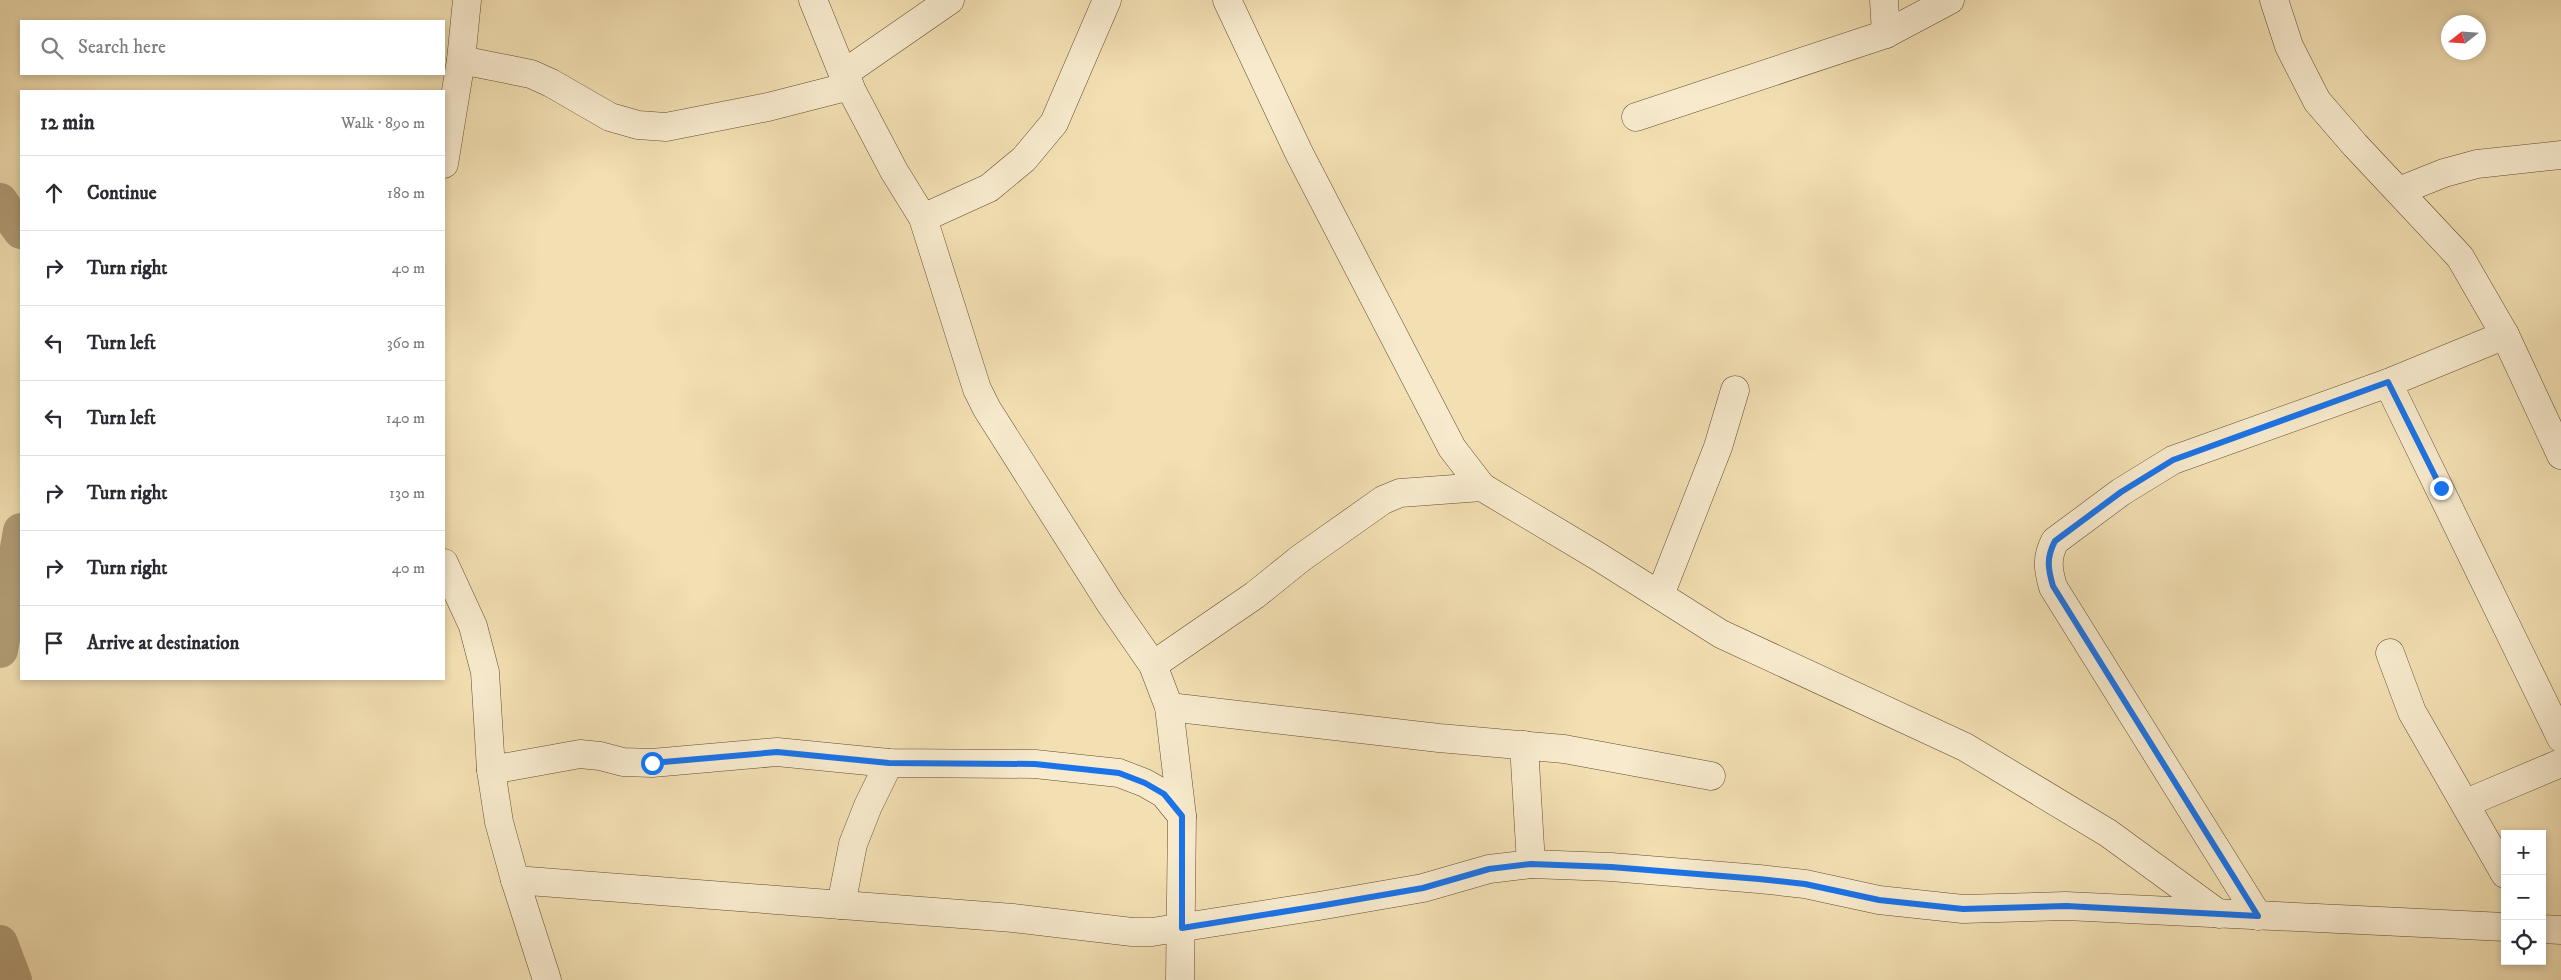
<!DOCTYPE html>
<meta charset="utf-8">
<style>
body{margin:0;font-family:"IM FELL DW Pica",serif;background:#f2f2f3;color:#2b2b33}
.controls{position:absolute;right:15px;bottom:15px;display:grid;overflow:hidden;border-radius:0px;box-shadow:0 2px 8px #0003}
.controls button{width:45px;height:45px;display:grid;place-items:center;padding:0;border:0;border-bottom:1px solid #e1e1e2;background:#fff;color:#2b2b33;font:25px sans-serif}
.compass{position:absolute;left:2441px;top:15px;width:45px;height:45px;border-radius:50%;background:#fff;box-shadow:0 2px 8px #0003;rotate:253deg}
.stop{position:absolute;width:15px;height:15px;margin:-11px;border:4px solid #1a73e8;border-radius:50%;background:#fff}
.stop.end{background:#1a73e8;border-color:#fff;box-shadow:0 1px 5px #0008}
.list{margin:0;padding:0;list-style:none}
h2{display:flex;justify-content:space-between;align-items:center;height:65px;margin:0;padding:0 20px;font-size:21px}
h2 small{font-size:16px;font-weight:400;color:#7c7c81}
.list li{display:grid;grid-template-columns:32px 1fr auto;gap:15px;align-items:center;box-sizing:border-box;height:75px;padding:0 20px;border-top:1px solid #e1e1e2}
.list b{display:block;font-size:19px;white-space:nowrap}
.list em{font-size:16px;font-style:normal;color:#7c7c81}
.icon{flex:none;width:28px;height:28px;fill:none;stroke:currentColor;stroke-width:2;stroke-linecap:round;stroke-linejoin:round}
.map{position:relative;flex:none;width:2561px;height:980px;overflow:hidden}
.search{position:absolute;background:#fff;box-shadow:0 2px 8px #0003;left:20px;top:20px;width:425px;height:55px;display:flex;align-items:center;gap:12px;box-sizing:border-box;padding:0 18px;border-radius:0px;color:#7c7c81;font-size:19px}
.panel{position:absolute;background:#fff;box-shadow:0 2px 8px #0003;left:20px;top:90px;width:425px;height:590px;border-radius:0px}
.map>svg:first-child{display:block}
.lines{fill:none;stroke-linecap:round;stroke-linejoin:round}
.river{stroke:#b19c76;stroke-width:36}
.minor-casing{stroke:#634c2e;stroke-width:29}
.minor{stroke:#f7eacd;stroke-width:28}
.route{stroke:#1a73e8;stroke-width:6}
</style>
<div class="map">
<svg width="2561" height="980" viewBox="0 0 2561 980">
<rect width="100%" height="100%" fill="#f2dfb2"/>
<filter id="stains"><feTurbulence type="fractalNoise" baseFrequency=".004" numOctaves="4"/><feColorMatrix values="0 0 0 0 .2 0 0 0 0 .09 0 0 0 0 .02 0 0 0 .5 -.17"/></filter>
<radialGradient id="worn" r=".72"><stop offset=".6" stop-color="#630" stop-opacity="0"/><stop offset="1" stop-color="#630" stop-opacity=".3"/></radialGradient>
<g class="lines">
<g class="river">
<path d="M0,201L21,231"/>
<path d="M0,650L21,531"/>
<path d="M0,943L14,980"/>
</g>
<g class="minor-casing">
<g id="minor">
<path d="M813,0L843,74L894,171L923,218L977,389L987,409L1110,603L1153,665L1169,707L1182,816L1180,980"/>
<path d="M1227,0L1299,153L1452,448L1482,487L1599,557L1721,634L1965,747L2108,833L2219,914"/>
<path d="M1884,0L1886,34"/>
<path d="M2274,0L2289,46L2317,101L2355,145L2460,257L2505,335L2561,455"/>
<path d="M461,60L531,74L551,83L610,117L638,125L666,127L768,107L850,86"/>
<path d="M843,74L950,0"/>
<path d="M1636,117L1886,34L1950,0"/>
<path d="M444,164L461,60L467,0"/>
<path d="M2399,191L2444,173L2477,164L2561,155"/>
<path d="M923,218L989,188L1024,159L1054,123L1107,0"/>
<path d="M2388,383L2561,738"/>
<path d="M444,563L473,626L485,672L491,770L499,822L515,880L547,980"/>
<path d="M1660,595L1718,447L1735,390"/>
<path d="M2390,653L2412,712L2505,874"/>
<path d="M1153,665L1255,595L1301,558L1383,500L1400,493L1482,487"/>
<path d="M1169,707L1439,738L1564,749L1711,776"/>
<path d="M1524,745L1531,864"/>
<path d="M491,770L580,754L600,756L623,762L652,763L777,752L889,763L1035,764L1119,773L1145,783L1164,794L1182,816"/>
<path d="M2466,803L2561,763"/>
<path d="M515,880L1013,918L1132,932H1152L1319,906L1423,888L1489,869L1531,864L1611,867L1759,879L1805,884L1879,900L1963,909L2066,906L2505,927"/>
<path d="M841,905L853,844L868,806L889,763"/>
<path d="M2258,916L2053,587C2048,569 2046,558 2055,541L2121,492L2173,460L2388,383L2505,335"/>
<path d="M2542,929L2561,930"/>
</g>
</g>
<use href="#minor" class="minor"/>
</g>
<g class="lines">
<path class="route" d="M652,763L777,752L889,763L1035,764L1119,773L1145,783L1164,794L1182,816V928L1319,906L1423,888L1489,869L1531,864L1611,867L1759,879L1805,884L1879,900L1963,909L2066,906L2258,916L2053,586C2048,569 2046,558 2055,541L2121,492L2173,460L2388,382L2441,488"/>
</g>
<rect width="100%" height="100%" filter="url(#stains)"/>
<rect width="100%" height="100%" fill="url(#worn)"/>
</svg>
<div class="controls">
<button>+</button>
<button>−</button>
<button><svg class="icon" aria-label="locate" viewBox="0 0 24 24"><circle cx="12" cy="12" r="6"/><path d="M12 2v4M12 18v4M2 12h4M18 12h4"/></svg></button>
</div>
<svg class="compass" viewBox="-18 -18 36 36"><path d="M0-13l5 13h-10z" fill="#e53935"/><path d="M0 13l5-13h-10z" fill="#7c7c81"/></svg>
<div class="stop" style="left:652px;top:763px"></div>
<div class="stop end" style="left:2441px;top:488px"></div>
<div class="search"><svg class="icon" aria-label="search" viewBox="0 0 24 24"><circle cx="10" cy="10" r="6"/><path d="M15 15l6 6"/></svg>Search here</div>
<section class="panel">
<h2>12 min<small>Walk · 890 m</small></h2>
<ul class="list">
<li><svg class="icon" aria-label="ahead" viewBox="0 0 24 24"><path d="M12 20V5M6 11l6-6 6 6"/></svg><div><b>Continue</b></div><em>180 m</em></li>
<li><svg class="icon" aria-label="right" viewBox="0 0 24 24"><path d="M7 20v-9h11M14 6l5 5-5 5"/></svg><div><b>Turn right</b></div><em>40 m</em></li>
<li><svg class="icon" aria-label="left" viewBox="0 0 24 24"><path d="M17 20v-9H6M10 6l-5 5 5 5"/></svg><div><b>Turn left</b></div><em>360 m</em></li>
<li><svg class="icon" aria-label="left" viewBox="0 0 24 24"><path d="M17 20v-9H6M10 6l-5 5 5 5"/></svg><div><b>Turn left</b></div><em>140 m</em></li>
<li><svg class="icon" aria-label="right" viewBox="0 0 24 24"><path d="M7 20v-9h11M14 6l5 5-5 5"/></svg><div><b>Turn right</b></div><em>130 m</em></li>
<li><svg class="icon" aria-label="right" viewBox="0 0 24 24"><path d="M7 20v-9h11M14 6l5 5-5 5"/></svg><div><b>Turn right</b></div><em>40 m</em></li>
<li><svg class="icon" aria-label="arrive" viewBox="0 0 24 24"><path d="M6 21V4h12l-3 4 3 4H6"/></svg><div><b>Arrive at destination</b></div></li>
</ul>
</section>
</div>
